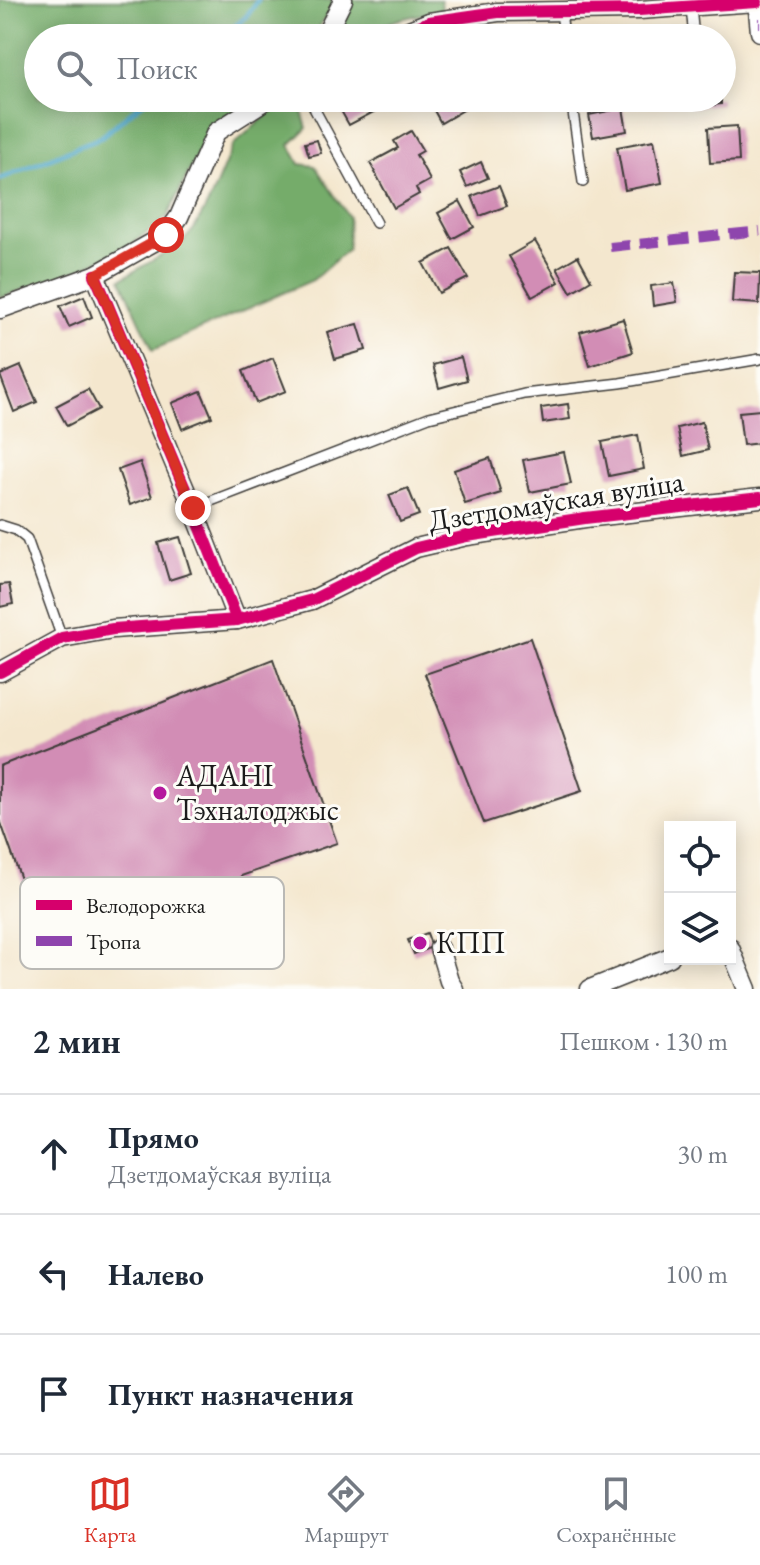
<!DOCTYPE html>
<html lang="ru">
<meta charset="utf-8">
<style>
body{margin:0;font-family:"EB Garamond",serif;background:#f6f6f7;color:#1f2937}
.controls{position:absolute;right:24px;bottom:24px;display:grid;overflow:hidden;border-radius:0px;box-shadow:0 4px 20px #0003}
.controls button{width:72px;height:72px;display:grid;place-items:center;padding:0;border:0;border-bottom:2px solid #e0e1e3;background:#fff;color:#1f2937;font:40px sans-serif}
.stop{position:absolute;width:24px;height:24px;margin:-18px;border:6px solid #d93025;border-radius:50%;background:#fff}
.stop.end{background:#d93025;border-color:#fff;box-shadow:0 2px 8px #0008}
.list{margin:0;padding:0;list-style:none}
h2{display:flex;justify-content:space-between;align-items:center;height:104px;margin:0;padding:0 32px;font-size:34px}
h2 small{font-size:26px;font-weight:400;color:#747a83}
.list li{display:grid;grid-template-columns:52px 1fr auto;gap:24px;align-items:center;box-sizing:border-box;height:120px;padding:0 32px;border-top:2px solid #e0e1e3}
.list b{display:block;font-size:30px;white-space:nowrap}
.list p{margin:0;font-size:26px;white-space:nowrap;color:#747a83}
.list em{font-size:26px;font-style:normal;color:#747a83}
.icon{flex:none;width:44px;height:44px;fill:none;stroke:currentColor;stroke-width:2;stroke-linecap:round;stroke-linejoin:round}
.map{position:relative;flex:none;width:760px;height:989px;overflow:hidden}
.search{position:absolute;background:#fff;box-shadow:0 4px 20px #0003;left:24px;right:24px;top:24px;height:88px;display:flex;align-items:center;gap:20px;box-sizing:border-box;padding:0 28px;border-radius:44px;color:#747a83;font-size:30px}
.sheet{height:464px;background:#fff}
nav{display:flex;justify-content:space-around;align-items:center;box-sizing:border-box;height:112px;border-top:2px solid #e0e1e3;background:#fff;font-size:22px;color:#747a83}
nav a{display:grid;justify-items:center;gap:4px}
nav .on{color:#d93025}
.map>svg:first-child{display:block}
.forest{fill:#74ac6a;stroke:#486443;stroke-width:2}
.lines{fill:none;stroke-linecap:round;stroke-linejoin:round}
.stream{stroke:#4ca5c9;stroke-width:5}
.building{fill:#d28db5}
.lane-casing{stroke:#3c3a37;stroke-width:12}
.street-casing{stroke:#3c3a37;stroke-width:21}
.lane{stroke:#fff;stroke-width:9}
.street{stroke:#fff;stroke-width:18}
.quiet{stroke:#8e44ad;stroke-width:10;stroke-dasharray:20 10;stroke-linecap:butt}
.cycleway-casing{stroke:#fdfcf7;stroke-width:17}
.cycleway{stroke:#d6006c;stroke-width:12}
.route{stroke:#d93025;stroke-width:10}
.poi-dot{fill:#b5179e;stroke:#fdfcf7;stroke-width:3}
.labels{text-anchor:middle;stroke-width:6;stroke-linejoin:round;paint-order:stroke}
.street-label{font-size:30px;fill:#1c1c1c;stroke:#fdfcf7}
.poi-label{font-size:30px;fill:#1c1c1c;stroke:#fdfcf7;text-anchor:start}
.key{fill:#fdfcf7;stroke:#bab9b5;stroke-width:2}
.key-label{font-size:22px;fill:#1c1c1c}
</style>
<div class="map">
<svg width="760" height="989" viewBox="0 0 760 989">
<rect width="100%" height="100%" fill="#fdfcf7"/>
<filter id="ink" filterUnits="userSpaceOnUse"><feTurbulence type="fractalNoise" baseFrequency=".0125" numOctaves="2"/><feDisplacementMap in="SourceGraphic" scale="16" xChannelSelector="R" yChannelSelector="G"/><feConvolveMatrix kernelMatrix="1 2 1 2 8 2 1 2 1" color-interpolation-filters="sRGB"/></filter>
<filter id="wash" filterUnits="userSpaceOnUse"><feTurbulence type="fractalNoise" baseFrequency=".006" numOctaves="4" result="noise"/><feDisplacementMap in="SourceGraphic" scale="32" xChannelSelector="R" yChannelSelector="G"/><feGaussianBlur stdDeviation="1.8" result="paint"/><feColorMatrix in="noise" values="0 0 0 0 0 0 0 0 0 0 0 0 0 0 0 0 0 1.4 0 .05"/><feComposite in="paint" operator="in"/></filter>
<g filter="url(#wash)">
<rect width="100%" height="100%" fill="#f4e7ce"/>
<g class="forest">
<path d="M0,0H441L442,10L400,19L366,31L356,38H334L337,24L325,17L313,38H38V98H257L209,130L167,217L131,245L80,269L0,298Z"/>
<path d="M292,104L301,108L307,128L290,145L300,164L315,166L349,217L348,249L313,280L153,350L121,279L181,244L194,229L210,200L233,145L274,109Z"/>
</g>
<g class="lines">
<g class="stream">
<path d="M221,38L246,17L258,0"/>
<path d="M0,179L101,137L148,98"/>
</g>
</g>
<g id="blocks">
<g class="building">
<path d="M360,98H381L385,106L349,125L340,109Z"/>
<path d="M427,98H474L477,102L441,123Z"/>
<path d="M509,98H548L514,111Z"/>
<path d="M689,98H721V104L690,107Z"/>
<path d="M623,108L627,131L593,137L589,115Z"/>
<path d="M737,126L739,161L710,163L708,128Z"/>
<path d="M411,131L423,151L416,155L430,180L416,188L419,194L394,208L370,163L398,148L394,141Z"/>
<path d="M317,140L321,153L309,156L305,143Z"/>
<path d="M654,140L662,183L625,190L617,147Z"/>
<path d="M481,162L488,178L467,187L460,172Z"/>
<path d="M499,186L507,206L480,216L472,196Z"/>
<path d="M460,201L474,227L452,239L438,213Z"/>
<path d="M535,241L559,282L532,297L509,256Z"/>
<path d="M451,248L468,278L439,293L423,263Z"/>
<path d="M578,256L591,280L571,292L557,268Z"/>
<path d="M734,272L760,273L759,304L732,302Z"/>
<path d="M674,283L677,302L653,306L651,286Z"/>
<path d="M84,296L92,317L69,327L60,306Z"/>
<path d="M623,319L633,352L590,366L580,332Z"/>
<path d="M358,324L366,350L335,359L327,332Z"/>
<path d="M461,357L467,380L439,388L433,365Z"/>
<path d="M273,358L286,391L256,403L243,371Z"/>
<path d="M21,366L37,402L14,412L0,375Z"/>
<path d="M88,389L99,409L67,426L56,406Z"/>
<path d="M201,391L212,417L182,429L172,403Z"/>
<path d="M568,404L570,419L543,423L541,408Z"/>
<path d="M760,410V443L743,445L739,412Z"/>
<path d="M702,422L708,450L683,456L677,428Z"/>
<path d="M638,435L644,469L609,476L602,442Z"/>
<path d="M564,452L571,484L530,492L523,460Z"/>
<path d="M490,458L501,493L465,504L454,470Z"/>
<path d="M140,462L152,497L130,505L118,470Z"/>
<path d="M408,488L419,515L400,522L389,495Z"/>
<path d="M180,537L191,573L169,580L158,543Z"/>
<path d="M9,584L13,604L0,607V585Z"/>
<path d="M530,638L582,791L484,823L425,674Z"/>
<path d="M273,659L337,843L241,876L209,945L152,915L46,950L0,820V766Z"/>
<path d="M427,933L432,947L414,954L408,940Z"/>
</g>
</g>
</g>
<g filter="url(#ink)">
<use href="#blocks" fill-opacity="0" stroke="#3c3a37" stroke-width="2"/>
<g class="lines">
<g class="lane-casing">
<g id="lane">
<path d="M691,7L694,38"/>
<path d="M561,11L564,38"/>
<path d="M311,98L315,110L376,223"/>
<path d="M571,98L583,182"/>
<path d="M193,508L429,417L524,394L620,383L760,359"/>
<path d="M0,525L16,530L27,539L62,638"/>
</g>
</g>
<g class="street-casing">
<g id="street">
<path d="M757,0L760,32"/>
<path d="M324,38L343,0"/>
<path d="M389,38L429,22L498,12L639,10L757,2"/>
<path d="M95,275L193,508L237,620"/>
<path d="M0,309L95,275L166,235L179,217L216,132L269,98"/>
<path d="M0,672L62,638L113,629L237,620L312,600L416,548L467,536L585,518L760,498"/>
<path d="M439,948L449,981L454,989"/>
<path d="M730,948L747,989"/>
<path d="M590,989L670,957"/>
</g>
</g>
<use href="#lane" class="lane"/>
<use href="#street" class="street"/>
<g class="quiet">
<path d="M759,23H760"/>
<path d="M610,247L760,231"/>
</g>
<g class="cycleway-casing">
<g id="cycleway">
<path d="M389,38L429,22L498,12L639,10L757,2"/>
<path d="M95,275L193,508L237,620"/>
<path d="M0,672L62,638L113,629L237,620L312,600L416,548L467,536L585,518L760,498"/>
</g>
</g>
<use href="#cycleway" class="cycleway"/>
</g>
</g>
<g class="lines" filter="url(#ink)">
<path class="route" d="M166,235L95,275L193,508"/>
</g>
<g class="poi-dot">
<circle cx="160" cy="793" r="8"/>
<circle cx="420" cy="943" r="8"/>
</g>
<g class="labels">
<g class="street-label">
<text transform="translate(556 501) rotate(-9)" y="10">Дзетдомаўская вуліца</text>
</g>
<g class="poi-label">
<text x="176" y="786">АДАНІ<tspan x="176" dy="34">Тэхналоджыс</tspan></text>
<text x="436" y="953">КПП</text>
</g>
</g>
<rect x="20" y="877" width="264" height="92" rx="12" class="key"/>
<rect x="36" y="900" width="36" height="10" fill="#d6006c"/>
<rect x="36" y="936" width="36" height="10" fill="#8e44ad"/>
<g class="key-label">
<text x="86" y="913">Велодорожка</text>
<text x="86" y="949">Тропа</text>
</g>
</svg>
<div class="controls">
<button><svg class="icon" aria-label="locate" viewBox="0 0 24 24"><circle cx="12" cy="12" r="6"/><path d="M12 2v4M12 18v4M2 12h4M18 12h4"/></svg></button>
<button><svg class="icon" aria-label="layers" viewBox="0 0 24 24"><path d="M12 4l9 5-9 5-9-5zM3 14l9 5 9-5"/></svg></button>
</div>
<div class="stop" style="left:166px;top:235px"></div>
<div class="stop end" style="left:193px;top:508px"></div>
<div class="search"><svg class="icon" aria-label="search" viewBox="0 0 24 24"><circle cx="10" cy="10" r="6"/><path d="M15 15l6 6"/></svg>Поиск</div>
</div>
<section class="sheet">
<h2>2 мин<small>Пешком · 130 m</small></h2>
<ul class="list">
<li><svg class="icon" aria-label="ahead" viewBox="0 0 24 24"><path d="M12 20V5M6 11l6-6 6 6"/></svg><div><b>Прямо</b><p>Дзетдомаўская вуліца</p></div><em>30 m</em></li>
<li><svg class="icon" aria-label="left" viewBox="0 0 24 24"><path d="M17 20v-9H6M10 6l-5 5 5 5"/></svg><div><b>Налево</b></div><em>100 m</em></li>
<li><svg class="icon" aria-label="arrive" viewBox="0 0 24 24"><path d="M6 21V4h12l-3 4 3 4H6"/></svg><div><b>Пункт назначения</b></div></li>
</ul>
</section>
<nav>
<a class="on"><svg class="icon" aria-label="map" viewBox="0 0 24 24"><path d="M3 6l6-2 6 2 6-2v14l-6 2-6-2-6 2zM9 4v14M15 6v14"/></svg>Карта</a>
<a><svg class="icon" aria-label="directions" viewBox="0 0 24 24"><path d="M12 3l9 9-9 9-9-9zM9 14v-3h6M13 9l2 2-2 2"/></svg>Маршрут</a>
<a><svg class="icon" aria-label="saved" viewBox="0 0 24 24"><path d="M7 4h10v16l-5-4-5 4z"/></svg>Сохранённые</a>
</nav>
